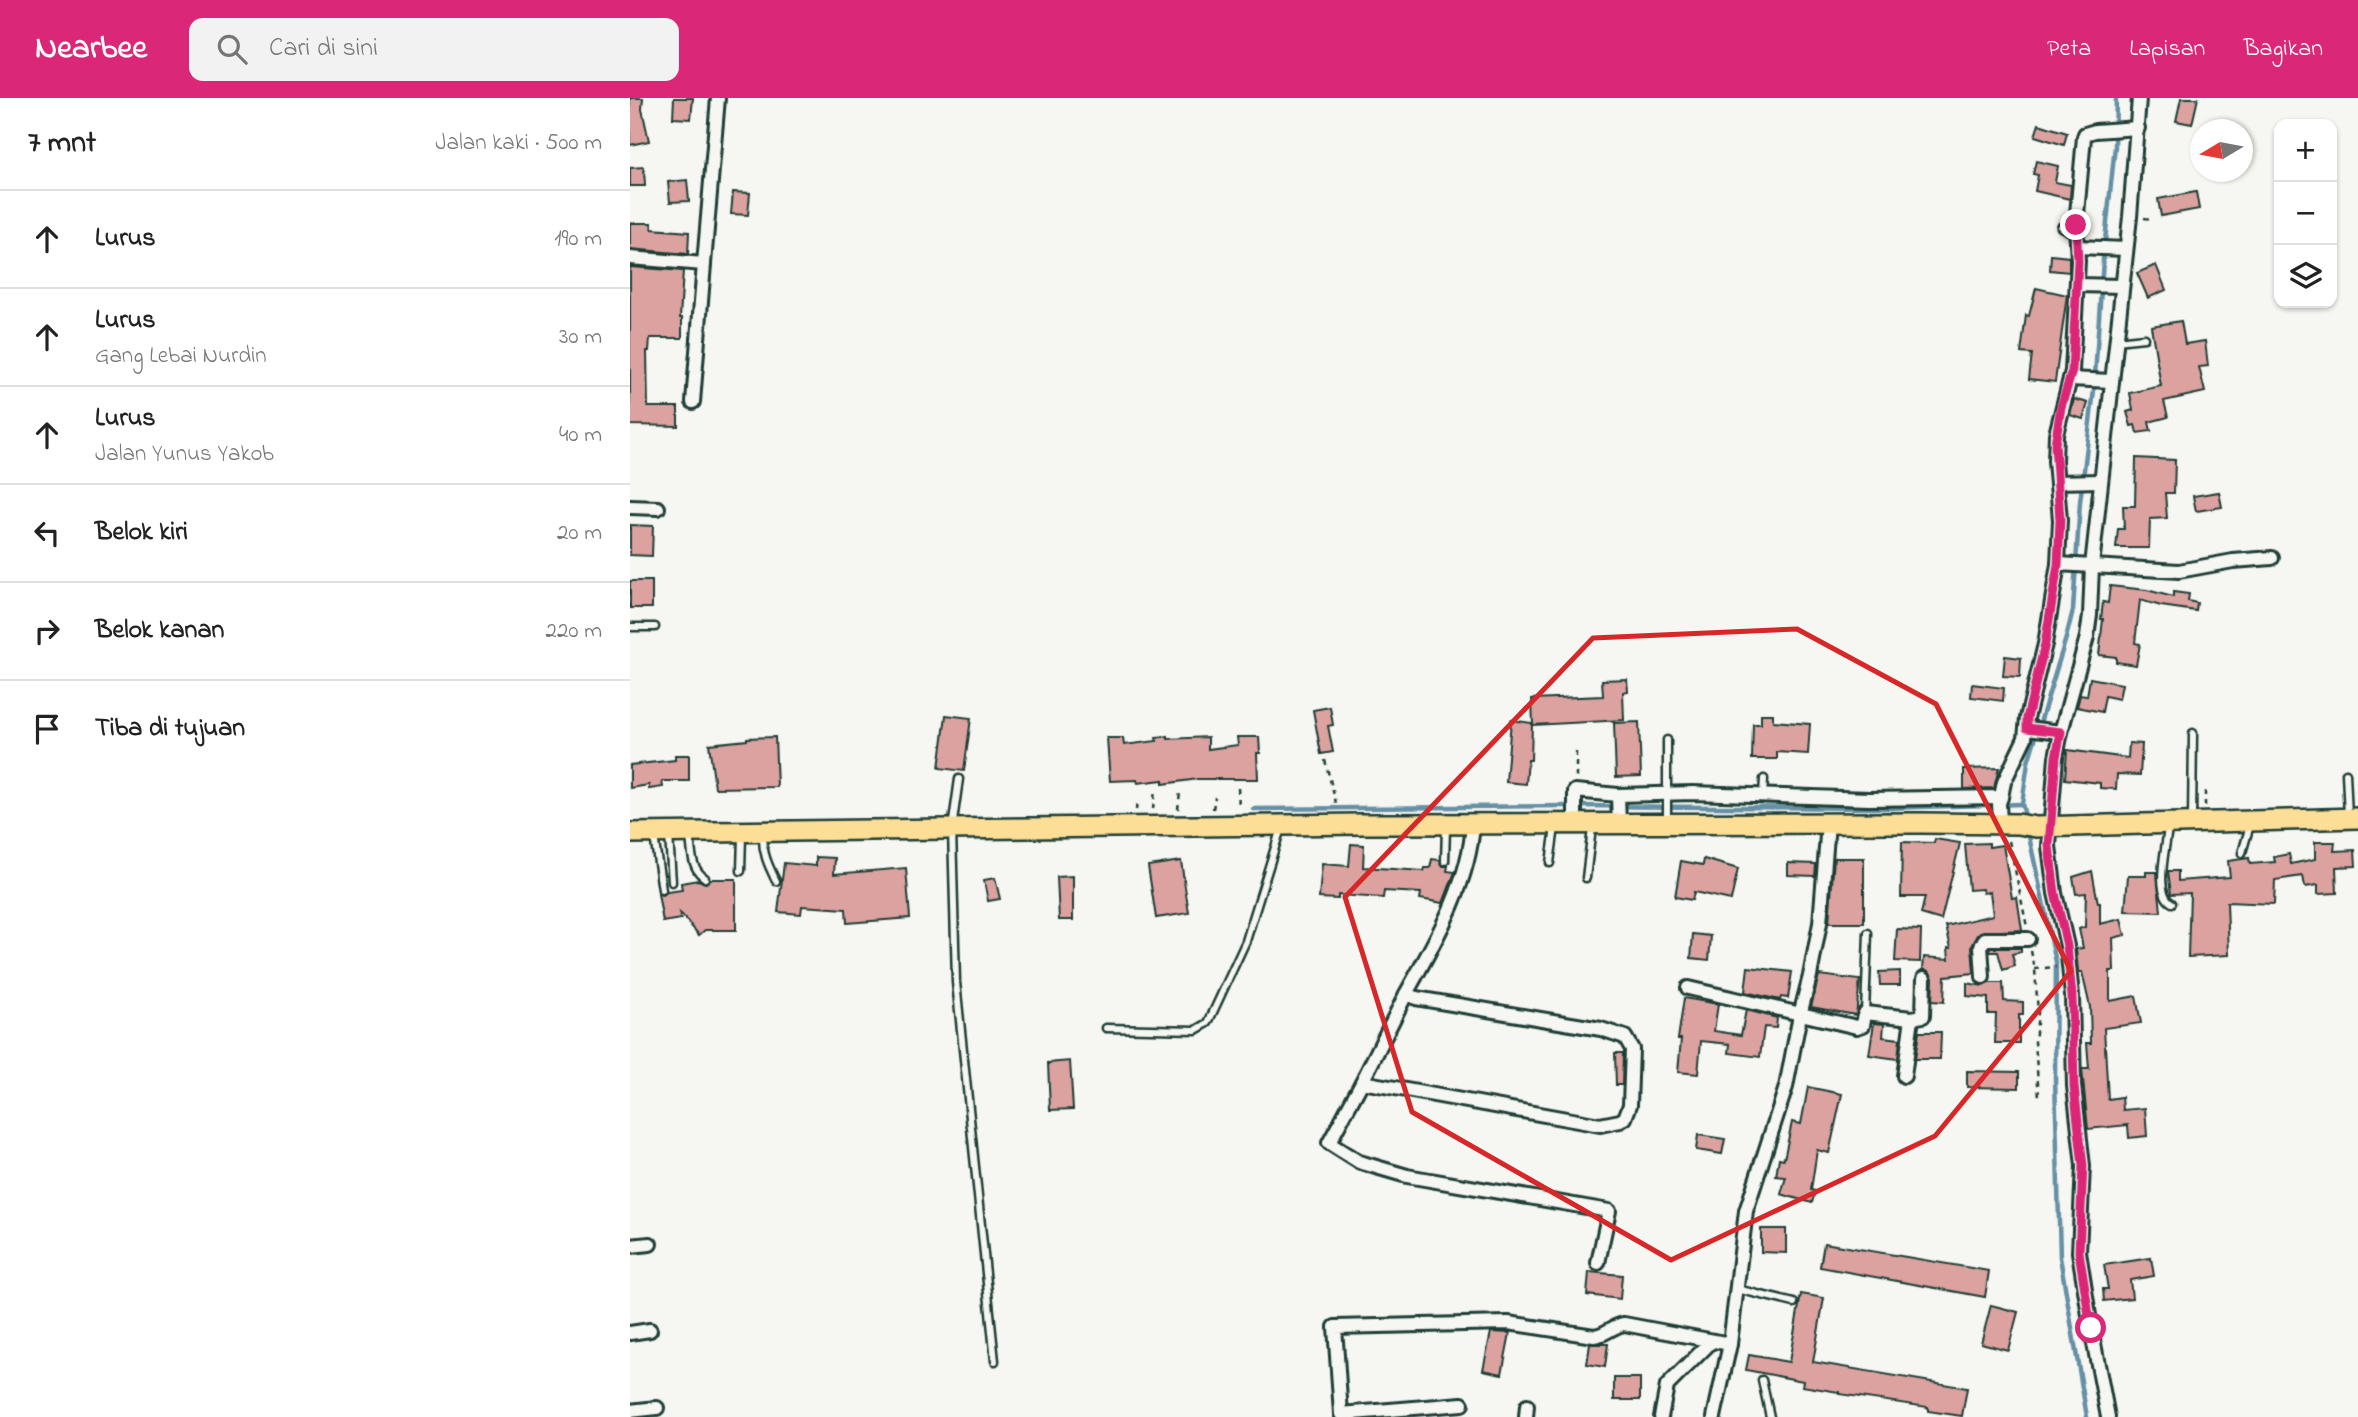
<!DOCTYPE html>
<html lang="id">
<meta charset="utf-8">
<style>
body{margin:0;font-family:"Indie Flower",sans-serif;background:#f2f2f2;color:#222}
.controls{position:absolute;right:21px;top:21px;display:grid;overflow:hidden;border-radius:14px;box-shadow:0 2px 5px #0004}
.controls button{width:63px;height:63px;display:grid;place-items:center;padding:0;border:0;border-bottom:2px solid #e0e0e0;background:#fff;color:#222;font:35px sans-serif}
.compass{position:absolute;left:1560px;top:21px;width:63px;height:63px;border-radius:50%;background:#fff;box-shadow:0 2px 5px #0004;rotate:260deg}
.stop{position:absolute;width:21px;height:21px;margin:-16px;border:5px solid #db2777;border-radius:50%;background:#fff}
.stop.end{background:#db2777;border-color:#fff;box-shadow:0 2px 7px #0008}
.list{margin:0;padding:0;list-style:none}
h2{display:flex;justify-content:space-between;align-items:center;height:91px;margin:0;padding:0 28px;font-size:30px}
h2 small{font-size:23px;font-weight:400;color:#767676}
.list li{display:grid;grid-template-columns:46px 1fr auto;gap:21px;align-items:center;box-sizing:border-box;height:98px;padding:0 28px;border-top:2px solid #e0e0e0}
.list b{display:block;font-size:26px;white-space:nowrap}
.list p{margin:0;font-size:23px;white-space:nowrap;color:#767676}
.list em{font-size:23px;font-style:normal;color:#767676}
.icon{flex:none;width:38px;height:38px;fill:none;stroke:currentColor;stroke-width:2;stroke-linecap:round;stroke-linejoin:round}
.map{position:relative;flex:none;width:1728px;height:1319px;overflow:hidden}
header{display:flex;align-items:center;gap:42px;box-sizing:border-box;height:98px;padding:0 35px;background:#db2777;color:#fff}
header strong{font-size:33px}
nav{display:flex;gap:38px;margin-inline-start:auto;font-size:24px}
.search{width:490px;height:63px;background:#f2f2f2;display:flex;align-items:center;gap:18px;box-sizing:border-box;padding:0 24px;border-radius:14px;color:#767676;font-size:26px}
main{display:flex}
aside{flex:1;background:#fff}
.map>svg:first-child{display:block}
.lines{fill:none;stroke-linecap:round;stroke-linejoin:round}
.stream{stroke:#6590a5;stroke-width:4.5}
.building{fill:#dca2a0;stroke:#1f3d34;stroke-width:2}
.service-casing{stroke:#1f3d34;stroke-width:11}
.minor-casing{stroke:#1f3d34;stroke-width:18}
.trunk-casing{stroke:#1f3d34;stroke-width:24}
.path{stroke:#1f3d34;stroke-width:2.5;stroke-dasharray:5 5;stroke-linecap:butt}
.service{stroke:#f6f6f2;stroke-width:6}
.minor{stroke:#f6f6f2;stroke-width:12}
.trunk{stroke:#fdde96;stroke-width:19}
.route{stroke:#db2777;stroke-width:9}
.marked{fill:none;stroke:#d62828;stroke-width:5;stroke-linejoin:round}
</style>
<header>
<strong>Nearbee</strong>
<div class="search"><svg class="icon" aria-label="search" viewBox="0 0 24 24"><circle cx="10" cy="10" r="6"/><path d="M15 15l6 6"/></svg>Cari di sini</div>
<nav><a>Peta</a><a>Lapisan</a><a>Bagikan</a></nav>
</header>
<main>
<aside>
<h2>7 mnt<small>Jalan kaki · 500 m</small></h2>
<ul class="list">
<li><svg class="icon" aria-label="ahead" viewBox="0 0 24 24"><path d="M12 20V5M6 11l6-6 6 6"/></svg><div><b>Lurus</b></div><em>190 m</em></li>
<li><svg class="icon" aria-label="ahead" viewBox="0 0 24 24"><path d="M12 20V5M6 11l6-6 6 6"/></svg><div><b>Lurus</b><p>Gang Lebai Nurdin</p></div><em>30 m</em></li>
<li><svg class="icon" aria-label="ahead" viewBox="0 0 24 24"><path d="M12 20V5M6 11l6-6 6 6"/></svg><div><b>Lurus</b><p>Jalan Yunus Yakob</p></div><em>40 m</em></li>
<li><svg class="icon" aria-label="left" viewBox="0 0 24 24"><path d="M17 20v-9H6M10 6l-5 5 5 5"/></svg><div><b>Belok kiri</b></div><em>20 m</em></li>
<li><svg class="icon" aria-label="right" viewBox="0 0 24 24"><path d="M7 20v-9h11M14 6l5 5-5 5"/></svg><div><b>Belok kanan</b></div><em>220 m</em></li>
<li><svg class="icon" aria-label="arrive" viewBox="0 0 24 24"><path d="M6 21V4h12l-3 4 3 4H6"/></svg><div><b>Tiba di tujuan</b></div></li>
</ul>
</aside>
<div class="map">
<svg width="1728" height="1319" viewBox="0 0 1728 1319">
<rect width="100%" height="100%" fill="#f6f6f2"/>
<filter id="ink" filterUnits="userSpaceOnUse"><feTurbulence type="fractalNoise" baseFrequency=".0143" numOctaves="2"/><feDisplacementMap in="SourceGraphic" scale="14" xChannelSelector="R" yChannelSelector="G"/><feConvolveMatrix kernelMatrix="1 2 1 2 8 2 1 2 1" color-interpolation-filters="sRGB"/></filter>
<g filter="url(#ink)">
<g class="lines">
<g class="stream">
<path d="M623,711L936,708L1258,710L1392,706"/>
<path d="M1396,722L1392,706L1398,664L1436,540L1443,512L1450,404L1464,292L1473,162L1485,48L1486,0"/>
<path d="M1398,734L1426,864L1425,980L1430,1159L1457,1319"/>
</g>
</g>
<g class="building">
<path d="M0,0H13L12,11L19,43L0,47Z"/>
<path d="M44,0H63L61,21L43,20Z"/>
<path d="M1551,0H1568L1562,26L1546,23Z"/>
<path d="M1409,26L1437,35L1434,47L1405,38Z"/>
<path d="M1406,63L1428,68L1425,84L1441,87L1440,101L1405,93L1408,77L1403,76Z"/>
<path d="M14,69L15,88H0V70Z"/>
<path d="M57,82L59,103L40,104L38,84Z"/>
<path d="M103,94L120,95L118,117L101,116Z"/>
<path d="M1566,94L1569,111L1531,118L1528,101Z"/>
<path d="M0,125H22V131L59,134L58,156L0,151Z"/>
<path d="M1421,157L1439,159V174L1420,172Z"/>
<path d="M1526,167L1536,192L1518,200L1507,175Z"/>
<path d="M0,169L53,173L50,220H52V240H20L19,253H17L18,309H48V328L0,327Z"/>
<path d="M1406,190L1437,197L1425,284L1399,281L1402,256L1391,255L1396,217L1399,218Z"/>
<path d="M1551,223L1555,246L1575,243L1578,268L1569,269L1575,294L1534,303L1538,319L1519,324L1521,333L1507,335L1505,327L1501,328L1497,314L1503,312L1500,295L1531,288L1521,228Z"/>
<path d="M1444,301L1458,305L1453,321L1440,317Z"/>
<path d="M1506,360L1545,362L1544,395H1535L1537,420L1520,421L1519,450H1486L1488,431H1494L1493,408H1505Z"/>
<path d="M1589,394L1592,409L1566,413L1563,398Z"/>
<path d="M0,427L23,428L22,458L0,457Z"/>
<rect x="0" y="483" width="22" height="27"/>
<path d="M1480,488L1517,492L1543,499V494L1559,496L1558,503L1567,505L1566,513L1531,508L1510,502L1505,545L1510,546L1506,567L1486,564V559L1469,557L1473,521H1471L1473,504L1478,505Z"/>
<path d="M1375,558L1391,560L1390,579L1373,578Z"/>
<path d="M1460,580L1492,586L1489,601L1475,598L1472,614L1447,609L1450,597L1457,598Z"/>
<path d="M997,581L998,593L993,594L994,622L903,627L902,601L973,598L972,582Z"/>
<path d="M1342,586L1374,590L1373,603L1341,599Z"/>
<path d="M700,609L703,627L698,628L703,654L691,656L683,612Z"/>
<path d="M1131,616H1143V623L1180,626L1178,656L1147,654V661H1122L1123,626H1131Z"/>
<path d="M316,617L341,620L334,673L309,670Z"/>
<path d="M881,622L902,625L901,662H898L896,686L876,684Z"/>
<path d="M1009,624L1011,678L986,679L984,625Z"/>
<path d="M538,638V641L578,639V651L608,647L607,639H629L630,655H627L628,681H568L533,686V682L508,685L507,682L480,683L477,640H493L494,647L527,643L526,640Z"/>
<path d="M145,639L147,689L85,690L79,646L117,642V640Z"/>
<path d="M1499,645L1512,646L1510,677L1487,676L1486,691L1470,690V685L1435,681L1437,652L1498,660Z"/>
<path d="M45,657H59V683H32L33,689L19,691V687L0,690V667L45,662Z"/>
<path d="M1369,670L1364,690L1334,691V671Z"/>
<path d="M1305,741L1330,745L1311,822L1291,816L1295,799H1271L1272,744L1304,745Z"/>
<path d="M1685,744H1705L1704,753L1725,752L1726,768L1706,769L1707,795L1688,796V787L1675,789L1673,778L1645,782L1644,806L1597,804L1599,857L1558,859L1560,795L1541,796L1538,773H1548V783L1600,779L1598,763L1619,760L1620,766L1645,764L1644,759L1659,756L1661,766L1685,761Z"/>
<path d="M1359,745V749L1373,747L1382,800L1387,799L1392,832L1350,834L1342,848L1344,875L1315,878L1314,904L1302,903L1303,880L1299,873L1293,871L1294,859L1319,861L1318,850H1321L1316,828L1363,817L1360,794L1353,795L1352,791L1339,792L1335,746Z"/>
<path d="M721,746L734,747L733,769L794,773L795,770H800L802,761L809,762L813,768H818L817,773L825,774L813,805L790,801L791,795L754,793L753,800L708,797V801L689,800L692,766L719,768Z"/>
<path d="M186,759L205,760L204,776L276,770L280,820L217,825L216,811L172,808L171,816L148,814L154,765L186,768Z"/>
<path d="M1204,760H1234V825H1199Z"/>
<path d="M1074,761L1108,771L1101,802L1064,794L1062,802L1045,799L1051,763L1073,767Z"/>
<path d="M551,763L559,815L526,820L518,768Z"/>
<path d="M1158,765L1186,766L1185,778L1158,777Z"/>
<path d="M1462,773L1468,805H1470V826L1491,821L1495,837L1483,840L1484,873H1480V903L1506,898L1511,925L1474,930L1478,1001L1492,999L1493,1012L1515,1010L1517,1038L1499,1040L1498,1027L1458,1031L1452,971H1459L1457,945H1461L1460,909L1452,874H1448L1446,851L1453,850L1449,831L1455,829L1456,795L1446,796L1443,779Z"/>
<path d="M1516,774H1527L1531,814L1495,813L1498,778H1516Z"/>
<path d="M443,778V822H429L427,779Z"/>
<path d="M365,780L370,801L358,803L354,782Z"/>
<path d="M80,781H106V832H75L69,837L50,815L51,821L33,824L28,796L33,797L37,794L52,792L51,785L68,782L76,785Z"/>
<path d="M1267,831L1291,832L1290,864L1265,863Z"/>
<path d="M1063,836L1081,838L1079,862L1061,860Z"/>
<path d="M1360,850H1391V854L1382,856L1385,868L1373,872L1368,854H1360Z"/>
<path d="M1118,869L1162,874L1158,900L1151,899L1150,902L1115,894Z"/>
<path d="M1270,873V887H1250L1249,874Z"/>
<path d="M1189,877L1230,882L1226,917L1181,909Z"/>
<path d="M1337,885L1353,888L1359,885H1373L1374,903L1393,904V917H1389V945H1365L1366,916H1358V900L1337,898Z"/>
<path d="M1054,900L1088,906L1084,933L1111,937L1116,912L1147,920L1146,930L1134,929L1130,959L1099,955L1100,946L1071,943L1068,976L1048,974L1051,941H1048Z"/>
<path d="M1244,925L1254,926L1253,939L1270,941L1268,961L1239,957Z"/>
<path d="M1289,934H1311L1310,961H1285Z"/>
<path d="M985,955H993L992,987H986Z"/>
<path d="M440,963L443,1011L420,1012L418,965Z"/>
<path d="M1337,973L1389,974V990L1337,989Z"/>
<path d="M1178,989L1212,996L1199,1055L1187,1052L1181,1092L1185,1093L1182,1105L1151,1096L1156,1079L1146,1078L1149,1060L1154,1061L1162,1024L1171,1026Z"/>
<path d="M1068,1037L1095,1041L1092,1056L1066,1052Z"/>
<path d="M1131,1131H1156V1155L1131,1154Z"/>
<path d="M1194,1145L1359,1173L1355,1199L1190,1169Z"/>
<path d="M1521,1160L1524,1178L1500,1182L1502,1200L1474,1203L1473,1191H1478L1474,1167Z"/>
<path d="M959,1174L992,1177L990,1201L957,1197Z"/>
<path d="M1171,1196L1194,1200L1183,1264L1337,1290L1332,1318L1298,1313V1309L1209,1296V1294L1172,1288L1173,1283L1116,1272L1119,1257L1159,1264Z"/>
<path d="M1361,1207L1388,1214L1378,1252L1351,1245Z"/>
<path d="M861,1234L880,1235L872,1276L853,1272Z"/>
<path d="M960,1246H978L975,1269L957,1266Z"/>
<rect x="984" y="1280" width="26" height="22"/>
</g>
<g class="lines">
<g class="service-casing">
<g id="service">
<path d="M1431,129L1445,136"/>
<path d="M1486,243L1514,240"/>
<path d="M0,529H25"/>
<path d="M1037,642V724"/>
<path d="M1716,675L1718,718"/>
<path d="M329,681L322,731L326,884L365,1263"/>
<path d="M1133,697L1134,681"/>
<path d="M1562,723L1563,635"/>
<path d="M1538,728C1537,748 1523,795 1542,805"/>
<path d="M133,736C132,754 138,767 146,783"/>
<path d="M39,737L42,784"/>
<path d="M24,738L32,792"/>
<path d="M60,738C62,754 61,771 75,780"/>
<path d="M1612,755L1620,727"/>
<path d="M815,763L816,730"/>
<path d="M920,765L925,729"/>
<path d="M111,773L112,737"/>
<path d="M956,780L962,730"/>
<path d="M1235,915L1238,835"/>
<path d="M476,930L566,932L578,925L616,843L651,730"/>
<path d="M1107,1191L1164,1205"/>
<path d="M1132,1282L1140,1319"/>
</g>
</g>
<g class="minor-casing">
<g id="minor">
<path d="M1448,149L1496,151"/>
<path d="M0,160L74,166L88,0"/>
<path d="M1447,187L1491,188"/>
<path d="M1440,281L1481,283"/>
<path d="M63,304L74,166"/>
<path d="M1427,384L1471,383"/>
<path d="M0,409L28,410"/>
<path d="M1428,466L1549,473L1603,463L1642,460"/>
<path d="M1397,630L1431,634"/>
<path d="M988,697L989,727"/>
<path d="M843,726C839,787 805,843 776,896L786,900L971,931L995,939L1002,951L1000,1007L995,1020L990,1023L970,1027L732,984L699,1045L729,1064L777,1078L979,1113L968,1165"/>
<path d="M945,726V693L988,697L1063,695L1239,701L1371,699L1374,684L1395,640L1397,620L1415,546L1428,466L1430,422L1425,363L1426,336L1442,273L1448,163L1446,127L1454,39L1455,36L1465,33L1508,30"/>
<path d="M1370,726L1369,705L1371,699"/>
<path d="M1353,879L1351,848L1355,841H1398"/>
<path d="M1058,890L1227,929L1233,927L1235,915L1282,920L1274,978"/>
<path d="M1282,920L1293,918L1294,880"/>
<path d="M732,984L776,896"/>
<path d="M0,1148L20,1146"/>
<path d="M0,1235L20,1232"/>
<path d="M832,1306L711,1316L705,1229L878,1225L964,1238C976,1237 982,1228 994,1226L1100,1246"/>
<path d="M0,1313L27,1310"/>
<path d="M896,1319L897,1308"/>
<path d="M1031,1319L1037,1288L1081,1244"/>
<path d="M1084,1319L1100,1246L1116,1113L1156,989L1170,917L1180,878L1190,825L1198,725"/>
<path d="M1478,1319L1461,1230L1449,1154L1453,1068L1444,988L1442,898L1437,848L1425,795L1419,748L1426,659L1431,634L1457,539L1460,517L1462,468L1500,119L1509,0"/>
</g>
</g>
<g class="trunk-casing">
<path id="trunk" d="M0,735L730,726L1291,725L1388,726L1406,729L1728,720"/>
</g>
<g class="path">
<path d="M1514,120L1522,121"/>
<path d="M695,662L707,709"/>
<path d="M946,679V649"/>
<path d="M608,690L609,710"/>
<path d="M1575,693V708"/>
<path d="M523,711L525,692"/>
<path d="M548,711L550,694"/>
<path d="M583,711L585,699"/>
<path d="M506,712L507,703"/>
<path d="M1379,743L1397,829"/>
<path d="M1401,853L1405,871L1408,915L1405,944L1409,999"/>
<path d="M1405,871L1426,869"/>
</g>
<use href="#service" class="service"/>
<use href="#minor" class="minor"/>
<use href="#trunk" class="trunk"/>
</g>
</g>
<g class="lines" filter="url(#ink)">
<path class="route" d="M1446,127L1448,163L1442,273L1431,309L1425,346L1430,422L1428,467L1415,546L1397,620V630L1431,634L1426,659L1419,748L1425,795L1437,848L1442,898L1444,988L1453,1068L1449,1154L1461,1230"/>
</g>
<path class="marked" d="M1167,531L1306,606L1441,873L1305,1038L1041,1162L782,1014L715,799L963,540Z"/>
</svg>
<div class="controls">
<button>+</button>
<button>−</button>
<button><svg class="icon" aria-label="layers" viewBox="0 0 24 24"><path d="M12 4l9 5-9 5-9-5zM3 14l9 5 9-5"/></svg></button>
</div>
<svg class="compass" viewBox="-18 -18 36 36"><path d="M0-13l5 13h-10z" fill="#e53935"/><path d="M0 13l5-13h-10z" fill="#767676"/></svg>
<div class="stop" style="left:1461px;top:1230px"></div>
<div class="stop end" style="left:1446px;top:127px"></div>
</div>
</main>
